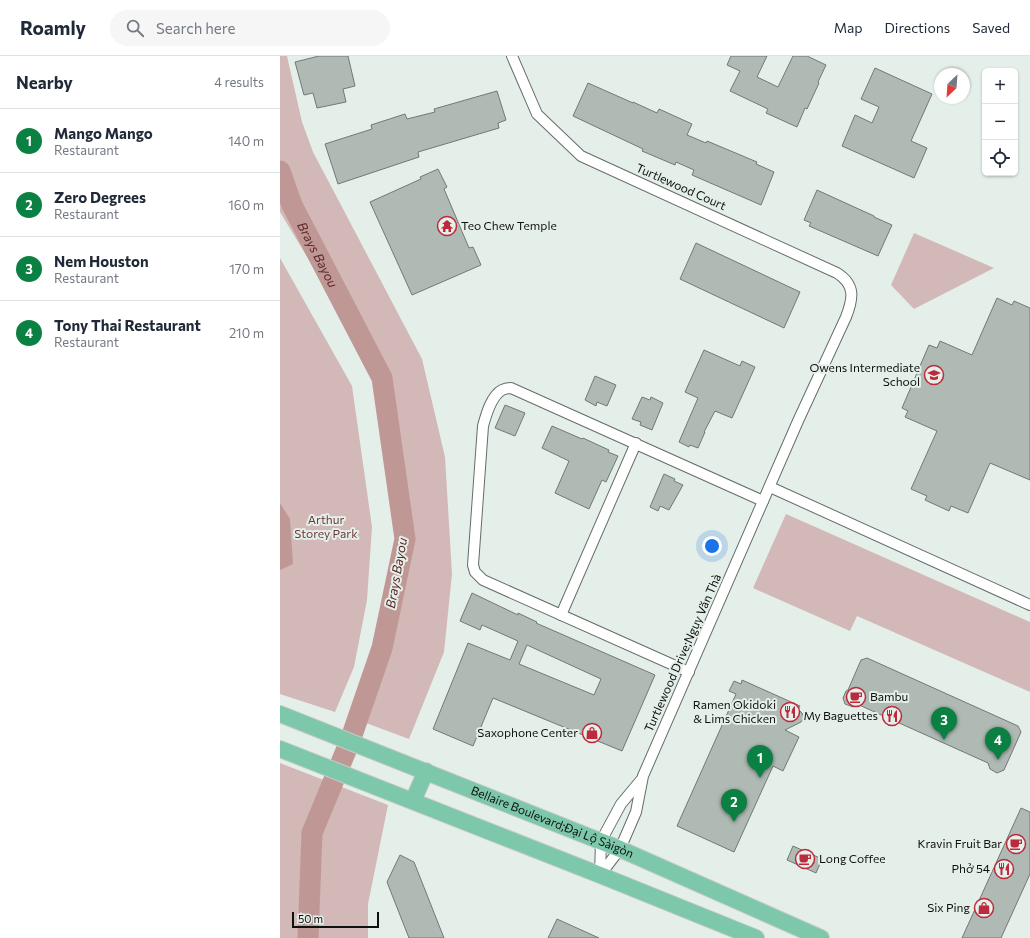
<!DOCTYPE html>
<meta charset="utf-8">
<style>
body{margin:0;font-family:Commissioner,sans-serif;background:#f6f6f7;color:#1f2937}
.controls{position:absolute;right:12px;top:12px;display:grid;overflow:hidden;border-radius:6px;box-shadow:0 1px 3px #0004}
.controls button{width:36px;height:36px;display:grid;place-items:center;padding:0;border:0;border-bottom:1px solid #e0e1e3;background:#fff;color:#1f2937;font:20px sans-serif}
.compass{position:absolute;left:654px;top:12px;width:36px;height:36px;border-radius:50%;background:#fff;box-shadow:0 1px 3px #0004;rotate:205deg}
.scale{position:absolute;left:12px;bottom:10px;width:87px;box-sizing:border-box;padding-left:4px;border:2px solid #0e110f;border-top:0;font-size:11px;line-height:14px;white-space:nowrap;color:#0e110f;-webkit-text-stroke:3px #e5efe9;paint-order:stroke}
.you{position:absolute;left:432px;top:490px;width:14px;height:14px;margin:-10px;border:3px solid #fff;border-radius:50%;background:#1a73e8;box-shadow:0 0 0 6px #1a73e833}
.badge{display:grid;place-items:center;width:26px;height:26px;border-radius:50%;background:#0b8043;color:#fff;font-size:13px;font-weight:700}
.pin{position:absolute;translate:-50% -33px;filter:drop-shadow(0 1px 2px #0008)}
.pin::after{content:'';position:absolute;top:21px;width:14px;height:12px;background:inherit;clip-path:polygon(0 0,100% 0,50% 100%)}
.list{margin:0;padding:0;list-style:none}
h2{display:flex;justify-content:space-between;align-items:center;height:52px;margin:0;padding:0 16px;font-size:17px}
h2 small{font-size:13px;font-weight:400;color:#747a83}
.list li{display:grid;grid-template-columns:26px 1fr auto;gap:12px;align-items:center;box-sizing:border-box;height:64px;padding:0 16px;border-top:1px solid #e0e1e3}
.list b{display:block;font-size:15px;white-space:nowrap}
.list p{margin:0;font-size:13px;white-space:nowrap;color:#747a83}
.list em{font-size:13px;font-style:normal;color:#747a83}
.icon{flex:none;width:22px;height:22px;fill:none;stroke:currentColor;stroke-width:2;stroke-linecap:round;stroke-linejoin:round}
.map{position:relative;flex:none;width:750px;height:882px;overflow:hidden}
header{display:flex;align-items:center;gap:24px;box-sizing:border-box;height:56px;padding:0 20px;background:#fff;border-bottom:1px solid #e0e1e3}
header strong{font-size:19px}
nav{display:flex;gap:22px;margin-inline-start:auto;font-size:14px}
.search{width:280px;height:36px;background:#f6f6f7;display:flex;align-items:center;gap:10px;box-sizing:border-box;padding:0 14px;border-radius:22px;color:#747a83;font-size:15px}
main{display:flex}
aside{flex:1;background:#fff}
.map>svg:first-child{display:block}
.green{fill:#d2b8b7}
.water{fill:#bf9896}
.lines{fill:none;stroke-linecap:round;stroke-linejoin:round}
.river{stroke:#bf9896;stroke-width:21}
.building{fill:#b0bab4;stroke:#717975;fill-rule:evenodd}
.minor-casing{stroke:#656d69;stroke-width:12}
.primary-casing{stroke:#cacbca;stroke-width:18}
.minor{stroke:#fff;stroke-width:10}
.primary{stroke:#7dc8ab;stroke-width:16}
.labels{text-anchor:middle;stroke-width:4;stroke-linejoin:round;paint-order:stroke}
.street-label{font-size:12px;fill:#0e110f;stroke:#e5efe9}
.poi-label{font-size:12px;fill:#0e110f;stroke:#e5efe9;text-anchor:end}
.park-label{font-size:12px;fill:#6e3738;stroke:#e5efe9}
.water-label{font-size:13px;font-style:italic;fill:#5e292a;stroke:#e5efe9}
</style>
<header>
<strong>Roamly</strong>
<div class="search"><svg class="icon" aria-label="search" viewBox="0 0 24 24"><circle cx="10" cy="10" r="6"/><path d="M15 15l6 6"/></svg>Search here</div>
<nav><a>Map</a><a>Directions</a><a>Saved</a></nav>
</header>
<main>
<aside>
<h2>Nearby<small>4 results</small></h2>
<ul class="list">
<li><span class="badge">1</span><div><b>Mango Mango</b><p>Restaurant</p></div><em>140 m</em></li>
<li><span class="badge">2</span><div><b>Zero Degrees</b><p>Restaurant</p></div><em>160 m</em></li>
<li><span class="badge">3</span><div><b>Nem Houston</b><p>Restaurant</p></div><em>170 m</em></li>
<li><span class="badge">4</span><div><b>Tony Thai Restaurant</b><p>Restaurant</p></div><em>210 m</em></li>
</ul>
</aside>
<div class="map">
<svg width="750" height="882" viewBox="0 0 750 882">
<rect width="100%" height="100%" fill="#e5efe9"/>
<g class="green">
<path d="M0,0H7L22,66L33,96L142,303L165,401L172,518L164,596L129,683L78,664L90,639L110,561L117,483L99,334L73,277L0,156Z"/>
<path d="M634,177L714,212L634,253L611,229Z"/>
<path d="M0,202L72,330L92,471L87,544L74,611L55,656L0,638Z"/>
<path d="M506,458L750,566V636L577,560L570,575L473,532Z"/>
<path d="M0,707L108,749L88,848V882H0Z"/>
</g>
<path class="water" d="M0,447L10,463L13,508L0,514Z"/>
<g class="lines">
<path class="river" id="s1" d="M0,115L12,149L102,322L125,483L102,592L70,685L32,777L28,882"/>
</g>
<g class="building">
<path d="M39,0H68L75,30L63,33L66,46L37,52L33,37L24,39L15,6Z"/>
<path d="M451,0H487L477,21L498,31L513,0H527L546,9L538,26L539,27L527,53L525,52L517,71L486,57L488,53L450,35L460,15L447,9Z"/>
<path d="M595,12L652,38L631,85L647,92L634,122L562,90L575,59L592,67L599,51L581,43Z"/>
<path d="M308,27L353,47V46L377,57L379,53L412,68L407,79L426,87L427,85L477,106L476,108L494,116L481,149L412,119L414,114L396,106L395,109L362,95L363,93L293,60Z"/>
<path d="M217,35L226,64L218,67L219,72L138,96L139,101L58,128L45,88L92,73L91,69L125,58L127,63L155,56L154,53Z"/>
<path d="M158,113L167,131L164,133L189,192L193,191L201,209L132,239L90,146L141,123L140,121Z"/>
<path d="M537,134L594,160V161L612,169L598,200L529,170L531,167L524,164Z"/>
<path d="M416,187L520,236L504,272L400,223Z"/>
<path d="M717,242L732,249L734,245L750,252V424L710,407L688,457L671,450L669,455L645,444L647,440L631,433L657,375L625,361L628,355L622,352L649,289L657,292L660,285L692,299Z"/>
<path d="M424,294L460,310L462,305L475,311L452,362L435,355L424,376H425L418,392L410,389L409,391L399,386L418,342L405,336Z"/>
<path d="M315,320L336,329L327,350L317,346L316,350L305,344Z"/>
<path d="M362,341L370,344L371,341L383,347L372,374L360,369L361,366L352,363Z"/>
<path d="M225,349L245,357L235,380L215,372Z"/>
<path d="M272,370L302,383L303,382L318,389L329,394L328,396L338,400L326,426L322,424L309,453L275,437L289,405L262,392Z"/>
<path d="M384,418L395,423L394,425L403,429L389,454L380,450L378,455L370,451Z"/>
<path d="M192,537L238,559V557L257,566L256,567L375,619L342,695L213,642L193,690L153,673L188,587L230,604L238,585L202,569L200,574L180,565ZM247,589L321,623L314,639L239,608Z"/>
<path d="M587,602L738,670L741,676L724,714L717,717L710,713L708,707L577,648L573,651L565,648L563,642L566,635L568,634L581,604Z"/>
<path d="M462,624L520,650L518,653L522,657L524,662L521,666L505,674L519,681L503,715L493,710L454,796L397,770L456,638L449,635L454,625L461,628Z"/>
<path d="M741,752L750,756V818L721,882H682Z"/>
<path d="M513,790L542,803L536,817L507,804Z"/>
<path d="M120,799L134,806L164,882H129L107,826Z"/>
<path d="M277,863L319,882H268Z"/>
</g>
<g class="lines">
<g class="minor-casing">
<g id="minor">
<path d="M232,0L257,58L301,100L557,217C576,229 573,243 566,261L518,365L363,720L356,756L340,793L320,819"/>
<path d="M490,431L750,549"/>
<path d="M281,559L356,387"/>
<path d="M409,616L203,524L195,516L193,509L203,370C206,359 211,340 222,334C224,333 228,332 231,332L483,445"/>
<path d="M320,819L321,785L341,748L361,724"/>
</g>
</g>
<g class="primary-casing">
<g id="primary">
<path id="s2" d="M0,658L340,793L541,882"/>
<path d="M0,693L320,819L476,882"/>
<path d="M133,745L146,715"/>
</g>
</g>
<use href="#minor" class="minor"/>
<use href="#primary" class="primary"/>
</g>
<defs>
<g id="temple-ring" transform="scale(1)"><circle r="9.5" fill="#e5efe9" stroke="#bc2b3c" stroke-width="1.5"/><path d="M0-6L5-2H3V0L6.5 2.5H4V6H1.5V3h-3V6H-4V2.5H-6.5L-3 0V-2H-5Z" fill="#bc2b3c"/></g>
<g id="school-ring" transform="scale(1)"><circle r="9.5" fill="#e5efe9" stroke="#bc2b3c" stroke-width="1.5"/><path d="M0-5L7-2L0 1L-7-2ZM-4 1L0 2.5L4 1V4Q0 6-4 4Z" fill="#bc2b3c"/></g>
<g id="cafe-ring" transform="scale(1)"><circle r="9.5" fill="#e5efe9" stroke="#bc2b3c" stroke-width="1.5"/><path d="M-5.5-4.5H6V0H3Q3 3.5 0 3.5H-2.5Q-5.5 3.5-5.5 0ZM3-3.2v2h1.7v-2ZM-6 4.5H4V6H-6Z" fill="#bc2b3c"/></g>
<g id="restaurant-ring" transform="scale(1)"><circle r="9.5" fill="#e5efe9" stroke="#bc2b3c" stroke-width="1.5"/><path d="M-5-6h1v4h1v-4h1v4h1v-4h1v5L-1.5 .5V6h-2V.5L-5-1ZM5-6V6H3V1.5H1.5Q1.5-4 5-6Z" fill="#bc2b3c"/></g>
<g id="shop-ring" transform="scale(1)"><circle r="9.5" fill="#e5efe9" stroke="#bc2b3c" stroke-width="1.5"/><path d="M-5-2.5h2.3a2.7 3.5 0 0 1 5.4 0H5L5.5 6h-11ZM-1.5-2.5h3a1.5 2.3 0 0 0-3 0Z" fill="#bc2b3c"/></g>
</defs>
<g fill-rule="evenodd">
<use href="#temple-ring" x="167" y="170"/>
<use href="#school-ring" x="654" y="319"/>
<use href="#cafe-ring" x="576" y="641"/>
<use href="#restaurant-ring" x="510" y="656"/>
<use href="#restaurant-ring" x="612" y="660"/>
<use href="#shop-ring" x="312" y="677"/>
<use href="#cafe-ring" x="736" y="788"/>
<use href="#cafe-ring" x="525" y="803"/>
<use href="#restaurant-ring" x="724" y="813"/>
<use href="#shop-ring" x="704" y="852"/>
</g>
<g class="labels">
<g class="street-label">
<text transform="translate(401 131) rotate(24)" y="4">Turtlewood Court</text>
<text transform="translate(403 597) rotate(-66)" y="4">Turtlewood Drive;Ngụy Văn Thà</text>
<text dy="4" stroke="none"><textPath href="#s2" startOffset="293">Bellaire Boulevard;Đại Lộ Sàigòn</textPath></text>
</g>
<g class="poi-label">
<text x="181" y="174" text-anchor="start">Teo Chew Temple</text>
<text x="640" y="316">Owens Intermediate<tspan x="640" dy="14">School</tspan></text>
<text x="590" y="645" text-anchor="start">Bambu</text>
<text x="496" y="653">Ramen Okidoki<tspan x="496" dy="14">&amp; Lims Chicken</tspan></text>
<text x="598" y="664">My Baguettes</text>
<text x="298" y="681">Saxophone Center</text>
<text x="722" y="792">Kravin Fruit Bar</text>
<text x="539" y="807" text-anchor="start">Long Coffee</text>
<text x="710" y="817">Phở 54</text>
<text x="690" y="856">Six Ping</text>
</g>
<g class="park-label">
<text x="46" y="468">Arthur<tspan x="46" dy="14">Storey Park</tspan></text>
</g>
<g class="water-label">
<text dy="5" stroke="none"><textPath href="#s1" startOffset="92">Brays Bayou</textPath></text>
<text transform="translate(116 517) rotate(-80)" y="5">Brays Bayou</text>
</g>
</g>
</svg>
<div class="controls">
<button>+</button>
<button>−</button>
<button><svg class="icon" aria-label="locate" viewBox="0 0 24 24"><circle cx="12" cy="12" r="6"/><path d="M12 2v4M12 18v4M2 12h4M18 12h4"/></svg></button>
</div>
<svg class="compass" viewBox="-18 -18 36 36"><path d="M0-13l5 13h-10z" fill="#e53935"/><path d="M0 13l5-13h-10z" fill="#747a83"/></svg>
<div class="scale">50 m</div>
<div class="you"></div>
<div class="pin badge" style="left:480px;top:722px">1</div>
<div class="pin badge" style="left:454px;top:766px">2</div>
<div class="pin badge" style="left:664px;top:684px">3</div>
<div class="pin badge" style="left:718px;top:704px">4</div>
</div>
</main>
